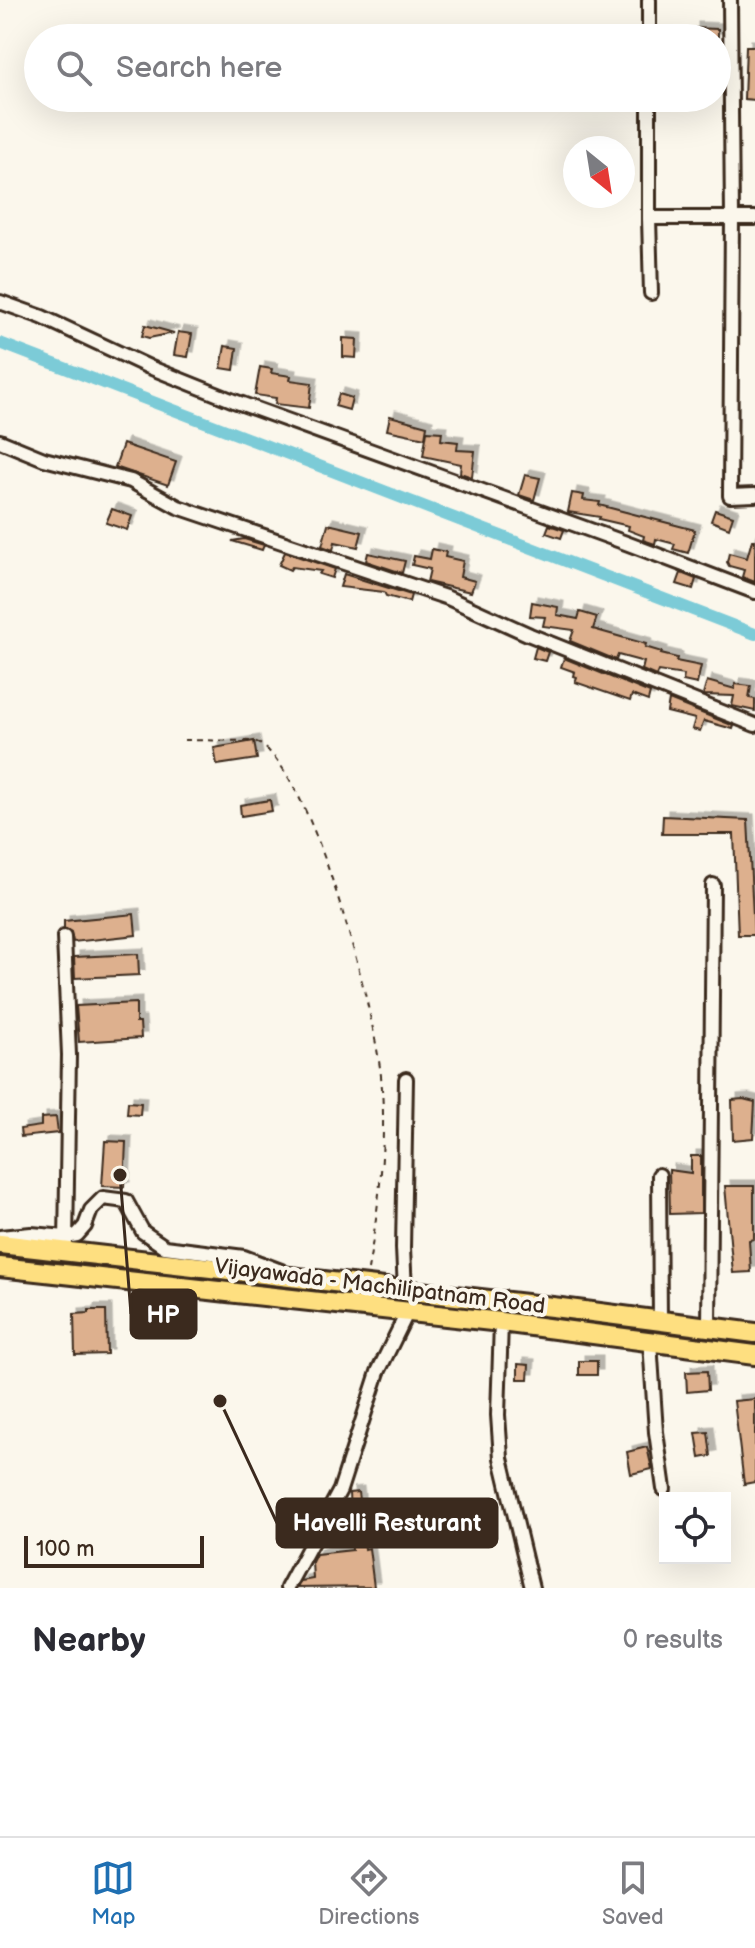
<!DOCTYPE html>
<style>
body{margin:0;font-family:"Balsamiq Sans",sans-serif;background:#f2f2f3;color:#2b2b33}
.controls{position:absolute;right:24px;bottom:24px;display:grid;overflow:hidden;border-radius:0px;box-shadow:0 8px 32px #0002}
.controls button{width:72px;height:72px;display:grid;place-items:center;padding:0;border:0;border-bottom:2px solid #e1e1e2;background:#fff;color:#2b2b33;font:40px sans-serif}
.compass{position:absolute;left:563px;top:136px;width:72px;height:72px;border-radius:50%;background:#fff;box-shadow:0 8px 32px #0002;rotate:150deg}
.scale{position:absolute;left:24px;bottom:20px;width:180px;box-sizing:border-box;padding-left:8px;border:4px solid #3b2a1e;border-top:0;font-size:22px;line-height:28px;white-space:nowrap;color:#3b2a1e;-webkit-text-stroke:6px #fbf7ec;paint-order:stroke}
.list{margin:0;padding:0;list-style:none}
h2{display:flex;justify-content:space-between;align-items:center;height:104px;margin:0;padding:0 32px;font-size:34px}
h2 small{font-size:26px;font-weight:400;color:#7c7c81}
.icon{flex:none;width:44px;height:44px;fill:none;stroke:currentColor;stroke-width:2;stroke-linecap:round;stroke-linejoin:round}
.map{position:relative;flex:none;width:755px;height:1588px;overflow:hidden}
.search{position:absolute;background:#fff;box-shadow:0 8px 32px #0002;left:24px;right:24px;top:24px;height:88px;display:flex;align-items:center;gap:20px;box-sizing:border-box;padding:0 28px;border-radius:44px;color:#7c7c81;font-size:30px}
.sheet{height:248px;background:#fff}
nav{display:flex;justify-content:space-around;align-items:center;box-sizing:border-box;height:112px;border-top:2px solid #e1e1e2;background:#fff;font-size:22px;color:#7c7c81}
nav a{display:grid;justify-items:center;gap:4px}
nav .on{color:#1f6fb2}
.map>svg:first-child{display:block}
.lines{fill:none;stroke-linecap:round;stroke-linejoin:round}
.canal{stroke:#7bcbd7;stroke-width:12}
.building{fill:#ddb08e;stroke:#3b2a1e;stroke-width:2;filter:url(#shadow)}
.minor-casing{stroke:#3b2a1e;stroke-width:18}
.highway-casing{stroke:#3b2a1e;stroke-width:24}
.path{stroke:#3b2a1e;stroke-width:2;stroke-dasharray:6 6;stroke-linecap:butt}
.minor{stroke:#fbf7ec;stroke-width:12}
.highway{stroke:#fedf80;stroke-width:18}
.labels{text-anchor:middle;stroke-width:8;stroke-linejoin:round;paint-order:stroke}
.street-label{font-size:22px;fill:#3b2a1e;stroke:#fbf7ec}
.leader{fill:none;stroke:#3b2a1e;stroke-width:3}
.callout-dot{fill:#3b2a1e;stroke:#fbf7ec;stroke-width:3}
.callout{fill:#3b2a1e;stroke:#3b2a1e;stroke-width:3}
.callout-label{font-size:24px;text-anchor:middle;font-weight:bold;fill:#fff}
</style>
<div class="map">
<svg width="755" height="1588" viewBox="0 0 755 1588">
<defs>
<filter id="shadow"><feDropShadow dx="5.5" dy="-5.5" stdDeviation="0" flood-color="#0004"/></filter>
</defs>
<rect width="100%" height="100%" fill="#fbf7ec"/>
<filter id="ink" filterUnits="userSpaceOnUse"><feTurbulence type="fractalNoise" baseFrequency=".0125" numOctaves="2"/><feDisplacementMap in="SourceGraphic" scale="16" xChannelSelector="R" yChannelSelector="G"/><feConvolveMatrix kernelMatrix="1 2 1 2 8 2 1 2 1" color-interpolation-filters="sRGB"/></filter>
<g filter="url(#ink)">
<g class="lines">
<path class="canal" d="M0,343L755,634"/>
</g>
<g class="building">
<path d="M693,28L718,29V38H693Z"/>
<path d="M746,46H755V100L744,99Z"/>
<path d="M145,325L174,333L149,338L142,336Z"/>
<path d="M178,332L192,334L188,357L174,355Z"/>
<path d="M343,338L357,339L356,358L343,357Z"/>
<path d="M225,346L237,348L234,370L221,368Z"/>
<path d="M260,367L272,369L271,373L291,376L290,380L312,383L309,408L275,404L276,398L255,395Z"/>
<path d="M339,394L352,398L349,410L335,406Z"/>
<path d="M390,416L427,426L425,438L387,430Z"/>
<path d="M427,431L442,432L441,440L458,442L457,450L475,451L472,477L460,473L461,464L423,456Z"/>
<path d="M123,444L176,462L168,485L115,467Z"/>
<path d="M525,475L540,478L534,500L519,495Z"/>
<path d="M572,493L584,495L583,500L600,502L599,505L695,530L688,553L673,549L675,544L656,539L655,544L643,540L644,536L628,530L629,526L599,519L600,517L568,512Z"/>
<path d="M112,509L132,516L127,530L106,523Z"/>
<path d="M715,510L733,516L729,528L711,521Z"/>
<path d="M328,524L362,532L358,547L335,542L333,550L322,546Z"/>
<path d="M549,525L564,530L561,538L546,533Z"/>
<path d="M244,539L264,545L262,550L232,541Z"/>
<path d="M752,540H755V582L742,577L744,570L729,566L727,562L729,553L747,558Z"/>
<path d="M432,549L446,552L445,557L463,561L460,577L475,581L471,592L427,582L430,569L412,565L414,556L430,559Z"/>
<path d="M285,552L335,569L332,578L319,574L321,571L292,567L290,570L279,565Z"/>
<path d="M368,553L405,561L402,573L366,561Z"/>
<path d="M681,573L696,579L693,589L677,584Z"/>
<path d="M344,574L411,595L409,602L386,596L384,592L340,587Z"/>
<path d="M532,602L558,607L557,615L578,619L580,612L597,617L593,629L646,644L645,647L662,652L661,654L677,658L676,661L701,666L697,684L683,681L684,675L658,671L656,676L642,670L644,662L618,655L616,660L570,641L574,630L543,626L545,617L530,616Z"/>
<path d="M536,647L548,652L545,661L533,658Z"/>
<path d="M564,658L650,693L648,701L632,695L630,701L575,682L577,677L574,676L575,672L561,667Z"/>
<path d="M707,681L735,689V684L751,686L749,698L755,699V711L732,706L734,696L703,695Z"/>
<path d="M669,700L734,726L733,729L704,721L700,731L692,729L695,719L667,712Z"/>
<path d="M254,741L257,759L217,765L214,748Z"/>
<path d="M270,800L272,811L241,816L240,805Z"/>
<path d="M663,816L748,820L754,935H738L734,834H662Z"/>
<path d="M134,914L136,935L73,942L71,932L64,928V921Z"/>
<path d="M138,954L139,975L75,978L74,957Z"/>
<path d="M136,1003V1022H140L141,1038L79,1042L76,1006Z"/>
<path d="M743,1099L755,1102L753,1138L733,1140L732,1100Z"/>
<path d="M128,1102L141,1103L140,1115L127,1114Z"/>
<path d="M56,1117L58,1133L21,1137L20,1129L41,1126V1118Z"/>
<path d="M105,1141L126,1142L124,1187L102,1186Z"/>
<path d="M691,1156H701V1213L670,1214L669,1170L691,1173Z"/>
<path d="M725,1186H754V1239L749,1240L751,1272L733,1273Z"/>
<path d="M89,1310H106L107,1354L75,1355L74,1314L89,1313Z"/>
<rect x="579" y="1361" width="18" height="14"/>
<path d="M518,1364L529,1365L528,1379H518Z"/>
<path d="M707,1371L708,1390L687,1392L686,1372Z"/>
<path d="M755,1399V1482L744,1484L734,1401Z"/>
<path d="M708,1432L711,1456L700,1458L696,1433Z"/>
<path d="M647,1447L652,1469L631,1474L627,1452Z"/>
<path d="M358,1492L365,1549L369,1548L374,1587L297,1588L301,1581L313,1579L312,1562L316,1554L352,1550L349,1493Z"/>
</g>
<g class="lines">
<g class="minor-casing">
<g id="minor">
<path d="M649,0V38"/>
<path d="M730,0L732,218L730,496L755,495"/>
<path d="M649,98V218H755"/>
<path d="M649,218L651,293"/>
<path d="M0,302L42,317L149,367L234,401L626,543L755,592"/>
<path d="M0,441L44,459L131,481L178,507L448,598L530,635L755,725"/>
<path d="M64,937L69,1055L66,1242"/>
<path d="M659,1175L660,1321"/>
<path d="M0,1237L31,1234L66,1237L77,1235L85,1226L91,1210L103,1198L126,1201L143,1232L165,1247L244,1257L281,1271"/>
<path d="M405,1291L403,1248L406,1079"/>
<path d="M501,1322L498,1415L501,1458L532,1588"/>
<path d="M709,1327L713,885"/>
<path d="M650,1342L656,1432L664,1489"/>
<path d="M287,1588L340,1490L378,1372L407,1313"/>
</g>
</g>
<g class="highway-casing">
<g id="highway">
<path d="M0,1244L561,1308L755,1333"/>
<path d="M0,1267L501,1322L755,1355"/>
</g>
</g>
<path class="path" d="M184,740L254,741C311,761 375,1015 381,1076C387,1141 379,1206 368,1270"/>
<use href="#minor" class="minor"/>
<use href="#highway" class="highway"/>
</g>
</g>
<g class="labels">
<g class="street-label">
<text transform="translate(380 1285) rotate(7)" y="8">Vijayawada - Machilipatnam Road</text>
</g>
</g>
<path class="leader" d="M120 1175L131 1314M220 1401L277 1523"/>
<g class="callout-dot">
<circle cx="120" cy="1175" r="8"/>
<circle cx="220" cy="1401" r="8"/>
</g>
<g class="callout">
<rect x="131" y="1290" width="65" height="48" rx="8"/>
<rect x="277" y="1499" width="220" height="48" rx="8"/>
</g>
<g class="callout-label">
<text x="163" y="1323">HP</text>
<text x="387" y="1531">Havelli Resturant</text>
</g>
</svg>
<div class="controls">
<button><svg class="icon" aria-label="locate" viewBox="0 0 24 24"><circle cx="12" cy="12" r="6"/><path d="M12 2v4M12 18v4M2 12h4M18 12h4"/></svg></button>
</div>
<svg class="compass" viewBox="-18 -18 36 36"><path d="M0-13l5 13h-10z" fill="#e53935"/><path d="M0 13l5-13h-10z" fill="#7c7c81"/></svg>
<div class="scale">100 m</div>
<div class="search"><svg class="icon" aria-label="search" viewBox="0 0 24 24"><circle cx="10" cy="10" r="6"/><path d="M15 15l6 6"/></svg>Search here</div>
</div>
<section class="sheet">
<h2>Nearby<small>0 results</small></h2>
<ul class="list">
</ul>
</section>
<nav>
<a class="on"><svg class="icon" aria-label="map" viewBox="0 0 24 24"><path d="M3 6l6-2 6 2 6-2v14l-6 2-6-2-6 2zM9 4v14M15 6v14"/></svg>Map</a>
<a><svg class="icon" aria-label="directions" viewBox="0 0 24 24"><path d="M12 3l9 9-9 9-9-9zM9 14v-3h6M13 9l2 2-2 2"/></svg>Directions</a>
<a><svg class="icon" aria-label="saved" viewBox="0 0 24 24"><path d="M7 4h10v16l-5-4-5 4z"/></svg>Saved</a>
</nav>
